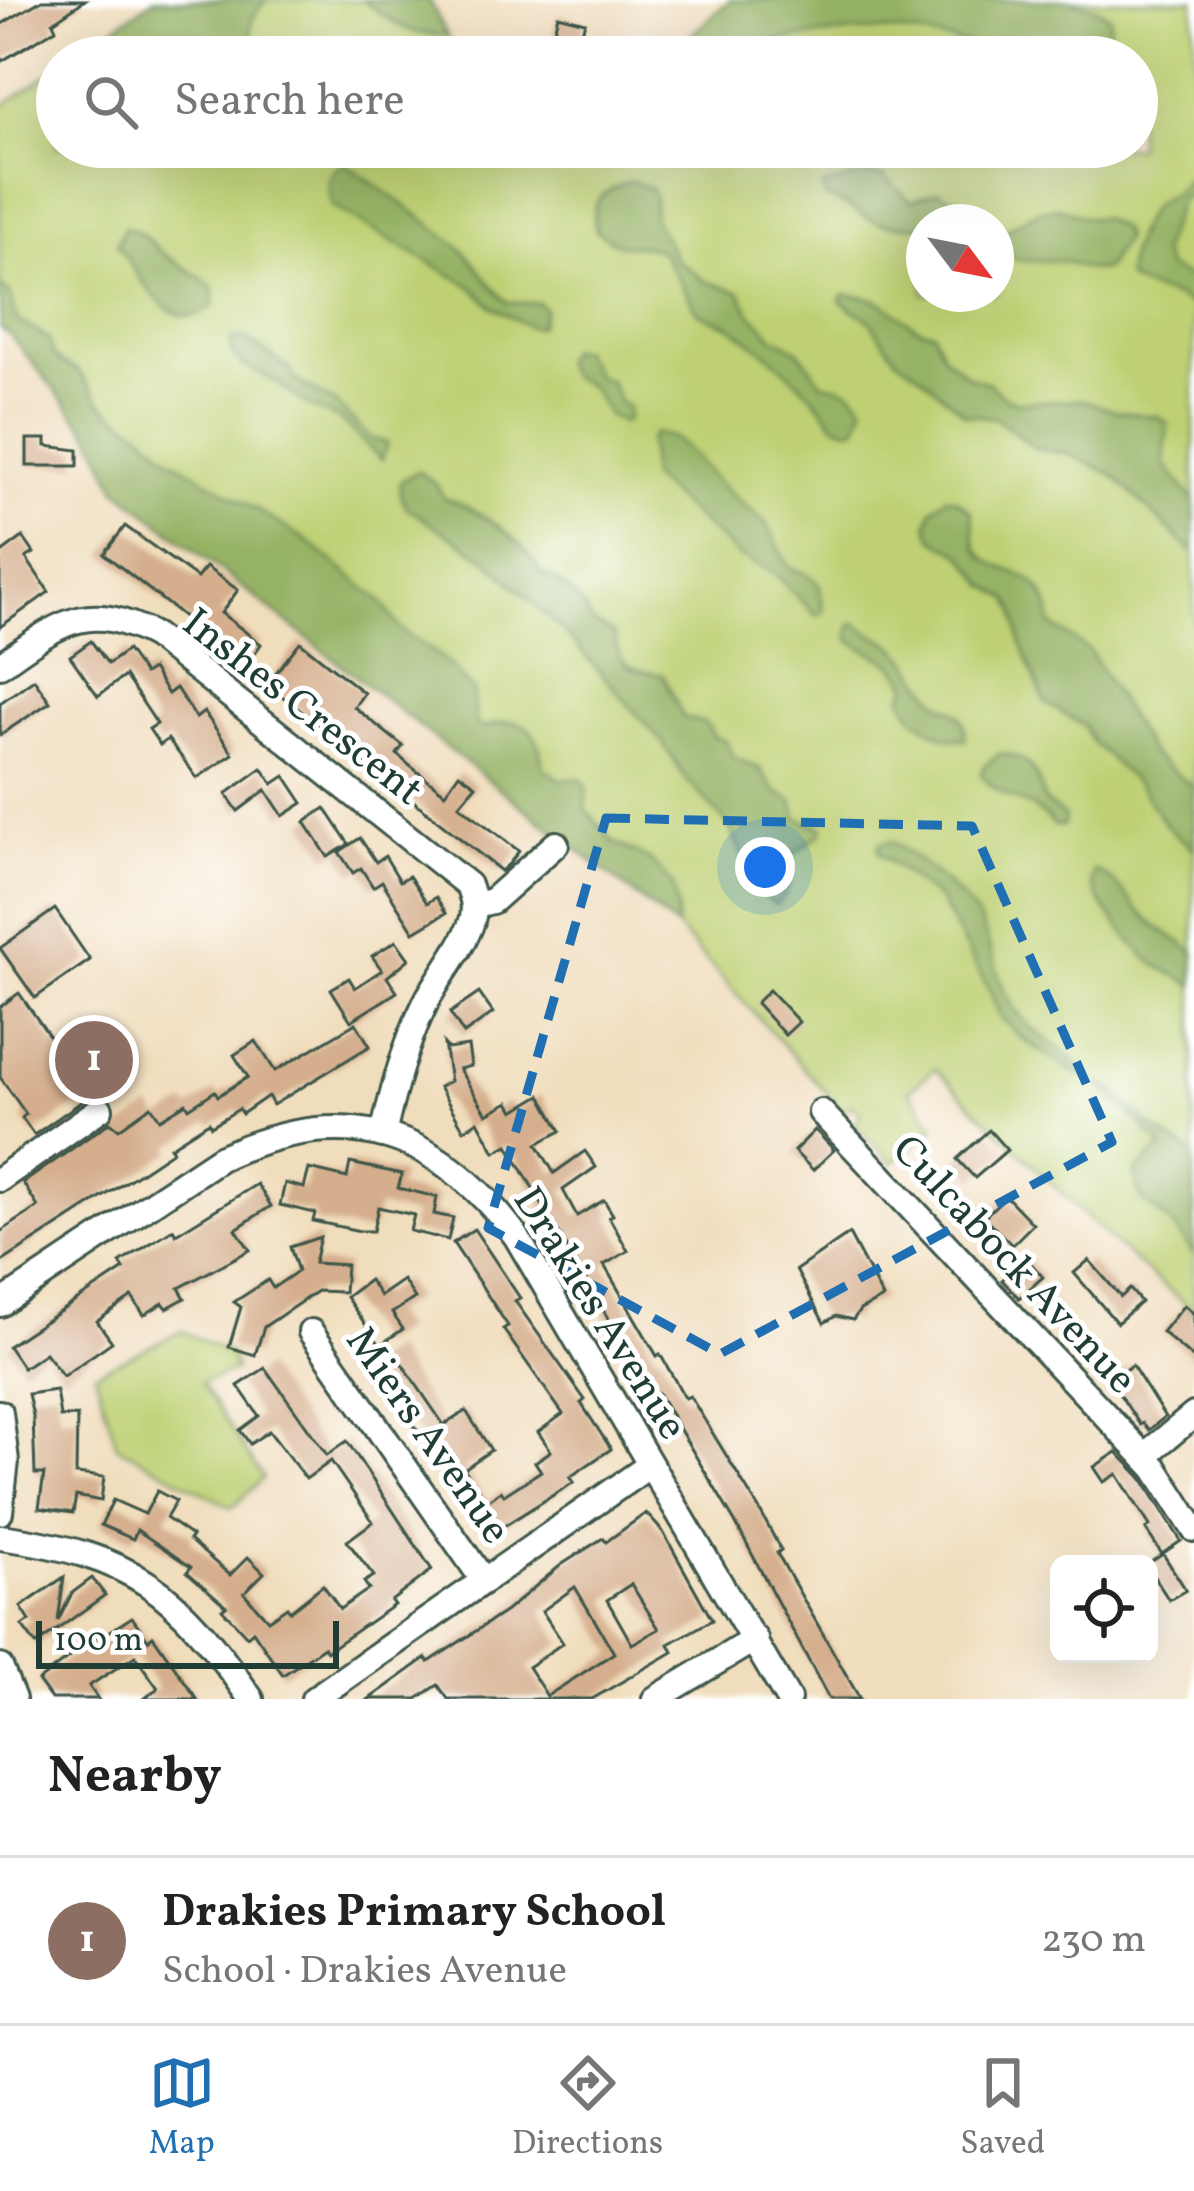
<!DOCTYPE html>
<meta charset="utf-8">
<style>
body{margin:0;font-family:Vollkorn,serif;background:#f2f2f2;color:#222}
.controls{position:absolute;right:36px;bottom:36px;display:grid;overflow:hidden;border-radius:18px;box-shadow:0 12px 48px #0002}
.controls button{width:108px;height:108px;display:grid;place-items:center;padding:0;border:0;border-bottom:3px solid #e0e0e0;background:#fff;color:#222;font:60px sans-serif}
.compass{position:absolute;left:906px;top:204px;width:108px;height:108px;border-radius:50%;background:#fff;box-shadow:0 12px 48px #0002;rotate:122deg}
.scale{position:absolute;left:36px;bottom:30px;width:303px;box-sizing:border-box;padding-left:12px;border:6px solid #1f3d34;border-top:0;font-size:33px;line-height:42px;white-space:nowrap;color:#1f3d34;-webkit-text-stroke:9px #fff;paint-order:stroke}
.you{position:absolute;left:765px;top:867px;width:42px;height:42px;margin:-30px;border:9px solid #fff;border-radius:50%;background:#1a73e8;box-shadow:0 0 0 18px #1a73e833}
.badge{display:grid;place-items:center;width:78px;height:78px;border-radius:50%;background:#1f6fb2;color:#fff;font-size:39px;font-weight:700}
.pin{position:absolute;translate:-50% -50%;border:6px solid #fff;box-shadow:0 3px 12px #0006}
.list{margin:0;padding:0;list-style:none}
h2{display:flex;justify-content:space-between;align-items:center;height:156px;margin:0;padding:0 48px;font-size:51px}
h2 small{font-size:39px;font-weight:400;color:#767676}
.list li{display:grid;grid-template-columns:78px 1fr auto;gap:36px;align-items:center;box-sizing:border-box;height:168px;padding:0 48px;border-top:3px solid #e0e0e0}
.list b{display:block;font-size:45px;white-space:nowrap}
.list p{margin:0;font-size:39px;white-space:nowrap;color:#767676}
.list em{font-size:39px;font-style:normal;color:#767676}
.icon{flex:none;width:66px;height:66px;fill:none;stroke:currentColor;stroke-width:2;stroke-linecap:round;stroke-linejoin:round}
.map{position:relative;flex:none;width:1194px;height:1699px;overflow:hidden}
.search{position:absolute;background:#fff;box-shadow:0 12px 48px #0002;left:36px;right:36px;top:36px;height:132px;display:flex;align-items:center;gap:30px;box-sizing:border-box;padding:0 42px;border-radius:66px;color:#767676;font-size:45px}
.sheet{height:324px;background:#fff}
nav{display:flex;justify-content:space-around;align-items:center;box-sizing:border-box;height:168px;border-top:3px solid #e0e0e0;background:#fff;font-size:33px;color:#767676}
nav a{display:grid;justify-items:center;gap:6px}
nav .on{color:#1f6fb2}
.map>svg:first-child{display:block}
.green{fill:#bed073;stroke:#6e8654;stroke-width:3;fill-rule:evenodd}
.forest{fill:#96b265;stroke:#5a784c;stroke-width:3}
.building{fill:#d5af8d;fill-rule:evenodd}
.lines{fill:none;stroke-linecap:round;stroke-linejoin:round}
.minor-casing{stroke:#3e5548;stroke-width:30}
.minor{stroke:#fff;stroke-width:24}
.marked{fill:none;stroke:#1f6fb2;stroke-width:9;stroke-dasharray:24 15;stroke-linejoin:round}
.labels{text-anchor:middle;stroke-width:10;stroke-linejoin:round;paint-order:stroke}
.street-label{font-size:42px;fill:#1f3d34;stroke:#fff}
</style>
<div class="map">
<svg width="1194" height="1699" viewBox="0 0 1194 1699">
<rect width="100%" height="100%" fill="#fff"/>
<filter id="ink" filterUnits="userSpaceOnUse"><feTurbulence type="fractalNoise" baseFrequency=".00833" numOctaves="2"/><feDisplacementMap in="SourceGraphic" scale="24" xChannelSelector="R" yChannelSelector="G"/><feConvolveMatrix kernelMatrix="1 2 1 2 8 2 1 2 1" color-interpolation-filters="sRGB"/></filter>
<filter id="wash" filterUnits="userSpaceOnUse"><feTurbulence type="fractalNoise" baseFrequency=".004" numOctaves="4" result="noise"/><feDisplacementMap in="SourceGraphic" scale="48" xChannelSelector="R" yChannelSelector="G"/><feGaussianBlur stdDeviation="2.7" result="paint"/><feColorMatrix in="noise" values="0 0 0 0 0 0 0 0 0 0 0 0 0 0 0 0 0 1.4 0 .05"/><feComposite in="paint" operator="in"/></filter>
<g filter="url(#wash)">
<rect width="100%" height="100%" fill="#f0ddbc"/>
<g class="green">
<path d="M153,0H429L458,57H72Z"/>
<path d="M730,0H1194V1312L1109,1239L935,1069L909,1090L935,1127L892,1163L854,1124L861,1115L853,1105L843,1111L676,927L268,605L122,455L0,314V108L57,68V147H1137V57H666ZM924,222H996V294H924Z"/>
<path d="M183,1331L231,1355L235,1370L201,1383L263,1478L232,1508L117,1446L95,1373Z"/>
</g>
<g class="forest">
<path d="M153,0H267C246,19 250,32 254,57L75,55Z"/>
<path d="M363,0H429L446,34C413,39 388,20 363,0Z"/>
<path d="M730,0H1067L1097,8L1110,17L1109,34L1101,50C1033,74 957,34 888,31C841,30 794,41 747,44C729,41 711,41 699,57H666Z"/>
<path d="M346,164C383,191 423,216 459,247C478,263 489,287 508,303H539L545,309L539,326L530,327L494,308L472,287L332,206C326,189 326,169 346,164Z"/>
<path d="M865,174L884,176L911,201L939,191C950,201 962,197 973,204L970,219L924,222V227C907,225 888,227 872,220C854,212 846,202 826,198L822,187Z"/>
<path d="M1194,176V192L1179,200L1161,252L1167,268L1194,280V310C1175,289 1147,295 1127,278C1126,257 1140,220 1155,204C1162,198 1164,200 1172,194C1182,187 1181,180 1194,176Z"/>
<path d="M633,181L651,189L655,198L653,217L677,260L705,281L740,292L749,311L774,337L799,351L822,383C842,386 854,388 864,407L857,427L849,429L835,424L810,393L769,355L729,325L699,314L662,252C637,238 629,257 596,230C587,199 606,189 633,181Z"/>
<path d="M1058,207L1086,218H1102L1121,229L1124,239L1106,268C1088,275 1077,263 1059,261C1035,258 997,272 1007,229L1039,211Z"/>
<path d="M124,227C144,230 148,243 164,254C180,266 197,273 213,287L214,305C172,344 137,271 117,244Z"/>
<path d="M0,286L10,293L17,319L49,340L53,354L62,363L78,371L101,403L116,415L141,431L172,459L306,540L380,600L402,631L441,657L473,690L476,723L483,728C523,713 539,727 543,768L562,780L580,778L587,786L586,809L613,842L649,859L672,884L677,908L676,927L117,489L92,436L10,335L0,328Z"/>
<path d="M844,295C897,295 895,325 933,332L944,356L969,377L989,383L1004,397L1017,402L1083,400L1116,411L1159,417L1168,424L1164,464L1194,501V554L1113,475L1068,454L1035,448L996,418L965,414L917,372L897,359L869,320L840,301Z"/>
<path d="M245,338L289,368L297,381L335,403L370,438L387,443L382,460L340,420L304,404L275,381L243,365L231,353L232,339Z"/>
<path d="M568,350H580L598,377L610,381L619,402L627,406L628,418L622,423L607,414L591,387L568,375L562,360Z"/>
<path d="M654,433L674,438L684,446L721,486L767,524L789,567L811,576L819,585L824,611L817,616L774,573L740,557L650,477L649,441Z"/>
<path d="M418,471L436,484L444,498C479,509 525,540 541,574C560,578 585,605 592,622L613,633C622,669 627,668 663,675L683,717C698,723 707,718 713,736L726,741L733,757L760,769L775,791L793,801L797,818L823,827L821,834L793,854C788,873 794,893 775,905L758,892L730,827L686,779L662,742L567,635L486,559L407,508L400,494V482Z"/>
<path d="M946,497L956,499L971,511C976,523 972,537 977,548C993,579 1049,562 1051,625L1089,650L1151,754L1194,788V849L1168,828L1139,786L1092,742L1083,725L1045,703L1021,643L1015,611L1009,599L987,586L961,553L938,542L931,534L928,524L933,508Z"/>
<path d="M856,623C866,633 878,636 890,643C909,657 919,677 933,696C947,714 967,705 965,739C940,742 912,720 902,698L908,686C896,656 871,657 849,639L851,624Z"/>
<path d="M1000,754C1032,755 1038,777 1045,802L1065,817L1063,826H1054C1031,797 1002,803 981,774L984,766Z"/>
<path d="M892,841C914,856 969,899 980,922C993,950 997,983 1015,1009C1035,1038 1069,1050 1089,1077L1080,1076L1025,1041L1001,1018L989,989L939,900L879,853V844Z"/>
<path d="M1094,871C1121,879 1131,908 1153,924C1166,933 1180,941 1194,952V986C1181,976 1166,972 1153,963C1140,954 1099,904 1094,890C1090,881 1092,880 1094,871Z"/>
<path d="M1099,1084L1113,1090L1152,1127L1194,1155V1255C1186,1244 1178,1230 1168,1221C1148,1202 1138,1208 1135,1173L1162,1146Z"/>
</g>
<g id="blocks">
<g class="building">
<path d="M42,0H85L53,22L56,29L0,62V25Z"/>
<path d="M558,15L585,22L580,38L593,41L588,57H547Z"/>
<path d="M27,439H46V446L78,450V466H27Z"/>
<path d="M125,526L197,578L206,567L238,590L221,613L261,644L246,666L104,554Z"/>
<path d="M23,537L34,553L26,558L49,592L0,627V554Z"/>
<path d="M91,641L108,664L127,650L144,674L152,669L168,694L176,688L196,718L204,712L233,754L197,778L168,739L160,745L149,729L157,724L125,676L98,696L70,656Z"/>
<path d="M300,642L364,693L354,707L403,746L397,754L409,765L445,793L459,773L476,785L459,805L519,851L509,864L501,871L267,684Z"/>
<path d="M34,679L50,702L0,735V703Z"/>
<path d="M262,768L273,784L285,776L303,803L283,816L266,790L238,811L226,794Z"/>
<path d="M325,808L349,844L328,857L305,822Z"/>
<path d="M360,838L376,862L385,856L400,881L409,876L427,903L436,897L446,913L414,932L382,881L373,887L361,868L353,873L339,852Z"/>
<path d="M55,909L90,960L35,998L0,948Z"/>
<path d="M396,941L409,959L387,977L397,992L351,1021L331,989L349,978L355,988L382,970L372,956Z"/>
<path d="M769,990L799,1022L785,1035L756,1003Z"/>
<path d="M19,993L91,1095L34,1135L22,1118L26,1114L0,1077V1007Z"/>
<path d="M479,993L493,1013L464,1034L450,1013Z"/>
<path d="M356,1023L370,1046L273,1105L268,1096L242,1114L239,1109L211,1126L209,1122L170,1147L173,1151L146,1169L0,1263V1232L38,1207L23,1183L110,1122L119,1129L151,1106L160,1119L186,1103L189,1108L215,1091L218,1096L248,1077L234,1055L256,1041L275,1071Z"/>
<path d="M444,1044L448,1049L468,1046L471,1066L459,1069L487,1114L509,1102L514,1111L541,1095L561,1131L537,1144L554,1173L585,1151L596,1167L563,1190L577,1216L604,1200L613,1215L609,1217L628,1251L604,1265L657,1356L660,1354L685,1398L690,1396L759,1509L781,1550L777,1553L860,1699H829L735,1522L658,1393L654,1396L632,1360L508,1145L495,1152L478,1121L464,1130L439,1087L450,1081Z"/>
<path d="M815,1130L834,1150L813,1170L794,1151Z"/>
<path d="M989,1130L1007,1150L975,1178L957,1159Z"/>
<path d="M350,1163L402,1174L398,1188L437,1197L434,1214L453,1218L448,1240L410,1231L414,1215L378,1207L373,1231H360L313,1221L315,1213L280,1205L285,1183L304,1188L309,1169L347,1178Z"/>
<path d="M257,1184L271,1206L236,1229L250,1250L179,1288L185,1298L167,1308L163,1303L144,1315L132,1297L97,1321L112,1342L63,1376L45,1353L23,1368L8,1346L124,1269L120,1263L137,1252L173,1229L176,1234Z"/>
<path d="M1006,1196L1033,1224L1012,1245L984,1217Z"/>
<path d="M474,1229L520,1298L515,1301L585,1400L581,1403L611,1449L570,1477L574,1482L488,1536L474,1510L370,1364L392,1349L444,1425L466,1411L491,1450L464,1469L487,1501L501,1491L504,1495L541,1471L535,1462L551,1451L538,1432L563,1414L503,1329L508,1326L453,1243Z"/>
<path d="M849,1234L883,1298L860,1310L853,1320L836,1316L824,1323L796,1270Z"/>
<path d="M320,1237L314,1263L346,1265L344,1292L317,1291L264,1327L255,1355L229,1347L241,1307L234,1302L268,1280L273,1288L298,1271L290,1247Z"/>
<path d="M1026,1258L1043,1277L1019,1298L1002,1280Z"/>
<path d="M1089,1260L1121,1297L1130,1289L1141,1302L1117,1323L1074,1273Z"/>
<path d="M369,1280L380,1296L403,1280L415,1298L392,1313L403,1329L380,1345L346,1297Z"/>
<path d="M1184,1305L1194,1314V1359L1162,1332Z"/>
<path d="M1132,1365L1165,1417L1149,1430L1143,1423L1140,1425L1110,1380Z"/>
<path d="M265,1368L327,1455L347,1441L432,1570L391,1601L394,1605L327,1651L324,1647L283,1675L253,1631L247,1636L222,1609L226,1606L187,1572L191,1567L137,1530L133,1539L101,1525L113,1500L145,1514L157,1491L176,1501L166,1518L192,1536L189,1540L230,1575L248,1557L264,1573L244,1593L268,1620L287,1607L290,1611L323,1585L340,1609L369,1589L364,1582L374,1576L347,1541L373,1522L331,1461L306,1479L269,1431L250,1444L240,1430L259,1416L238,1386Z"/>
<path d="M56,1390L60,1417L77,1416L76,1474L104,1477L101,1501L76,1496L73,1513L39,1508L44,1474H35L33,1416L28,1394Z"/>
<path d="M1117,1452L1142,1478L1181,1541L1162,1554L1146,1530L1150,1526L1117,1474L1104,1482L1094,1467Z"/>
<path d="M646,1513L663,1532L712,1620L669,1644L673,1652L592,1699H448L438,1685L417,1699H369L426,1658L429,1662L506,1611L561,1565L603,1538L606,1542ZM631,1584L659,1629L632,1644L607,1600ZM575,1587L614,1653L547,1696L528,1667L563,1643L542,1611Z"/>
<path d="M1163,1554L1186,1590L1169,1600L1149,1569V1563Z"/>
<path d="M64,1577L58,1621L72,1593L92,1578L105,1595L36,1645L22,1626L30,1621L21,1607Z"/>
<path d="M132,1617L148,1640L153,1636L197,1699H144L158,1688L135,1656L89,1686L98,1699H51L38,1681L99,1634L101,1637Z"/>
</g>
</g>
</g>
<g filter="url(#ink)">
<use href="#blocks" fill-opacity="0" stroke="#3e5548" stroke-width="3"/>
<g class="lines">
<g class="minor-casing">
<g id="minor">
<path d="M0,665C58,625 86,598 155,636L468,885C473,898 476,907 472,921C463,949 439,976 426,1002C405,1044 393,1090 383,1135"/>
<path d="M475,905L492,901L556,844"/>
<path d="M821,1112L1155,1468L1194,1529"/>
<path d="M0,1179L100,1109"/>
<path d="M0,1304L220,1158C343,1101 436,1128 516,1236L788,1699"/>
<path d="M311,1332L484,1581"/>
<path d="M0,1413L6,1461L0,1512"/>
<path d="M1144,1456L1194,1415"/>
<path d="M0,1537C134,1555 176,1590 251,1699"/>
<path d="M0,1667L13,1699"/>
<path d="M314,1699L650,1465"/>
<path d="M655,1699L755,1639"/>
</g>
</g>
<use href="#minor" class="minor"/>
</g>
</g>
<path class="marked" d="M606,818L972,826L1112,1142L720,1354L488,1228Z"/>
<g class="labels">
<g class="street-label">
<text transform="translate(304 705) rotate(38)" y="15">Inshes Crescent</text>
<text transform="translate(1016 1263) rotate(47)" y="15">Culcabock Avenue</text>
<text transform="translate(602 1312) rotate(58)" y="15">Drakies Avenue</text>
<text transform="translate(430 1434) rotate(55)" y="15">Miers Avenue</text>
</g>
</g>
</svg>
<div class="controls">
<button><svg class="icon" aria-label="locate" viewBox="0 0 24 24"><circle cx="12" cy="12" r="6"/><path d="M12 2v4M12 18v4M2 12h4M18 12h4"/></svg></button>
</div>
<svg class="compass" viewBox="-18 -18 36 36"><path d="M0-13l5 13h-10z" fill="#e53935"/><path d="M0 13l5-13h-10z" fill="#767676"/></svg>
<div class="scale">100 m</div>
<div class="you"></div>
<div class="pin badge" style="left:94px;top:1060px;background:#8d6e63">1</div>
<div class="search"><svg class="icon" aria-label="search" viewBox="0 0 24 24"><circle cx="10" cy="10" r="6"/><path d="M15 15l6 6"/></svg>Search here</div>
</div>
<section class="sheet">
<h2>Nearby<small></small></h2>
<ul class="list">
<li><span class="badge" style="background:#8d6e63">1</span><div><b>Drakies Primary School</b><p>School · Drakies Avenue</p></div><em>230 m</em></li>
</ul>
</section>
<nav>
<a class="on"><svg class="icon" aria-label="map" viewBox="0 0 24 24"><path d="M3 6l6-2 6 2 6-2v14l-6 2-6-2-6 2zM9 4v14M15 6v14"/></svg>Map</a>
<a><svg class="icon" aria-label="directions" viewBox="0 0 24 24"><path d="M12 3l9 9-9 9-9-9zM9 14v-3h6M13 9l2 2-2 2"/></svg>Directions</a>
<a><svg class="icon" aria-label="saved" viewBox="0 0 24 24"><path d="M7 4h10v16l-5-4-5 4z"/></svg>Saved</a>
</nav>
